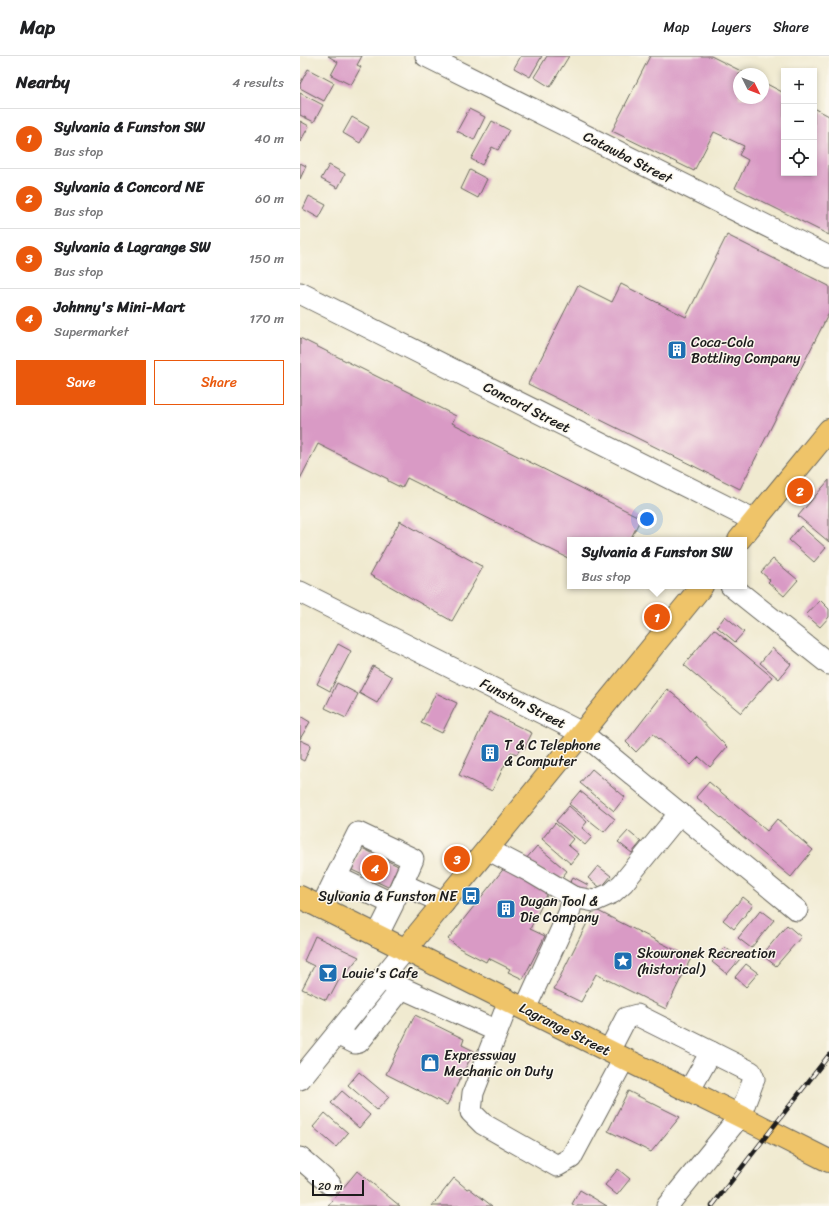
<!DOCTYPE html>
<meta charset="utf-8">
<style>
body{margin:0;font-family:Sriracha,sans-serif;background:#f2f2f2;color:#202124}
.controls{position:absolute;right:12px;top:12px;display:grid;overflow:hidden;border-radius:0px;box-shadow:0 2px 6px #0003}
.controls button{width:36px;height:36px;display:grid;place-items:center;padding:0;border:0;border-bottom:1px solid #e0e0e0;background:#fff;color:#202124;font:20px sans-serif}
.compass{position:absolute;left:433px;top:12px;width:36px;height:36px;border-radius:50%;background:#fff;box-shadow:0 2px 6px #0003;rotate:132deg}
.scale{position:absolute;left:12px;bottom:10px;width:52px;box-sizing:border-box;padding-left:4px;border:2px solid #1c1c1c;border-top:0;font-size:11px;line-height:14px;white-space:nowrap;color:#1c1c1c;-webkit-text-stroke:3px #fbf7ec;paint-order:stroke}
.you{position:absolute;left:347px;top:463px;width:14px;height:14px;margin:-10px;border:3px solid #fff;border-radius:50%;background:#1a73e8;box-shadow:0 0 0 6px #1a73e833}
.badge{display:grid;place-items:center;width:26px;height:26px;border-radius:50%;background:#ea580c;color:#fff;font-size:13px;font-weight:700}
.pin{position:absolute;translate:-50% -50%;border:2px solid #fff;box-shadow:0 1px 4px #0006}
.popup{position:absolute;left:267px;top:481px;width:180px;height:52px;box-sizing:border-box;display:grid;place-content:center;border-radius:0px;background:#fff;filter:drop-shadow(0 1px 3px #0005);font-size:13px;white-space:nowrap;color:#757577}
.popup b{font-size:15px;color:#202124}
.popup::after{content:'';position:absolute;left:50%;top:100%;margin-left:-8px;border:8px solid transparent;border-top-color:#fff}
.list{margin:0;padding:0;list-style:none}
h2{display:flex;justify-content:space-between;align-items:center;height:52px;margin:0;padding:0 16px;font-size:17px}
h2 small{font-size:13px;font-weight:400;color:#757577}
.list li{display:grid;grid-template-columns:26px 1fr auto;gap:12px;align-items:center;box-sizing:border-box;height:60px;padding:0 16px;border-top:1px solid #e0e0e0}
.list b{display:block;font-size:15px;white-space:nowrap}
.list p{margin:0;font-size:13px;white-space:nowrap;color:#757577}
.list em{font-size:13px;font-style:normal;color:#757577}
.actions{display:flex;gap:8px;padding:12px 16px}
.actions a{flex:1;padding:9px 0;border:1px solid #ea580c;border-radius:0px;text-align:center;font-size:14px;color:#ea580c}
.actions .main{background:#ea580c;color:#fff}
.icon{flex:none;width:22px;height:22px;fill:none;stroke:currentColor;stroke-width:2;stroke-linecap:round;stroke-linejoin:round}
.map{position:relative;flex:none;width:529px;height:1150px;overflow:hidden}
header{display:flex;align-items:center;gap:24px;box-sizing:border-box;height:56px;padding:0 20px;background:#fff;border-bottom:1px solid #e0e0e0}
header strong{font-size:19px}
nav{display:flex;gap:22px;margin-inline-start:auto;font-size:14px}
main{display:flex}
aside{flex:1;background:#fff}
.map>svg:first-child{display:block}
.building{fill:#d99ac5}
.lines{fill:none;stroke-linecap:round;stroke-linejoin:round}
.minor-casing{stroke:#66645b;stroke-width:23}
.major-casing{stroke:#66645b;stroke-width:24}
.minor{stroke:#fff;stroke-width:21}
.major{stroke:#efc469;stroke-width:22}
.rail-casing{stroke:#1c1c1c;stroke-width:4.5}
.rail{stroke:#fbf7ec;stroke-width:3;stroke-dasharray:9;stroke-linecap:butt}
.labels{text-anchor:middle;stroke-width:3;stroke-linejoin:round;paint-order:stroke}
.street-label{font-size:14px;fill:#1c1c1c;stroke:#fbf7ec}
.poi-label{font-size:14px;fill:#1c1c1c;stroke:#fbf7ec;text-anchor:start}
</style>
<header>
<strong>Map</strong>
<nav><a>Map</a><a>Layers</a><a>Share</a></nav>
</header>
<main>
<aside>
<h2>Nearby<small>4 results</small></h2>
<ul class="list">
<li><span class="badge">1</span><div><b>Sylvania &amp; Funston SW</b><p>Bus stop</p></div><em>40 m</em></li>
<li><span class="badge">2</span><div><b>Sylvania &amp; Concord NE</b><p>Bus stop</p></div><em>60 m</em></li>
<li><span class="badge">3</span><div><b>Sylvania &amp; Lagrange SW</b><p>Bus stop</p></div><em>150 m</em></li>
<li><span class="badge">4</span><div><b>Johnny's Mini-Mart</b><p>Supermarket</p></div><em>170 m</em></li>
</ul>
<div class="actions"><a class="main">Save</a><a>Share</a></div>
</aside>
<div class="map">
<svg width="529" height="1150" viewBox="0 0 529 1150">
<rect width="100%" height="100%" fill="#fbf7ec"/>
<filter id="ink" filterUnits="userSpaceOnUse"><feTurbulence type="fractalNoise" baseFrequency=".025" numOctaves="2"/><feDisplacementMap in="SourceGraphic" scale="8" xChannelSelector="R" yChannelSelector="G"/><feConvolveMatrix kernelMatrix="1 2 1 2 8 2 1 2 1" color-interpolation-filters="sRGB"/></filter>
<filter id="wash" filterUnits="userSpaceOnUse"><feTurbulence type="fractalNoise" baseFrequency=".012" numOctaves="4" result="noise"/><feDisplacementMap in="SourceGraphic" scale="16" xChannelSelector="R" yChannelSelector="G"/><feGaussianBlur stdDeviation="0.9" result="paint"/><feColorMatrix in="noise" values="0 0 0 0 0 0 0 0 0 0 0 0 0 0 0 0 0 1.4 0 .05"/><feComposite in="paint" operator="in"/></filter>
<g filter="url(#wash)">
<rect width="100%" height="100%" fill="#f0ead0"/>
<g id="blocks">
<g class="building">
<path d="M28,0H62L57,9L61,11L51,29L31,19L38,6Z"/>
<path d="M221,0H242L230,21L214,12Z"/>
<path d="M247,0H269L250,31L234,21Z"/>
<path d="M350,0H411L447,18H439V42H463V26L484,37V117H514V52L529,60V179L435,132L448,104L439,99L444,90L414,76L394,115L312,75Z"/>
<path d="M8,13L34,27L24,45L0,32V28Z"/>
<path d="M0,37L23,49L14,66L0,59Z"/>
<path d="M169,53L185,61L174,84L157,75Z"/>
<path d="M52,61L69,71L60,87L43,77Z"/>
<path d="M0,65L9,70L0,86Z"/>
<path d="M192,65L209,74L198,94L192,91L182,109L171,103Z"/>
<path d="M0,107L6,110L0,123Z"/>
<path d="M29,109L45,118L38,132L21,123Z"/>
<path d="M170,114L187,123L178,142L161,133Z"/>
<path d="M9,140L26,149L19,162L3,153Z"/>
<path d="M427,179L529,230V257L440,433L228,328L278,229L312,246L321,228L386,261Z"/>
<path d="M0,282L156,360L152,367L341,462L330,484H270V503L107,422L102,432L88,425V423L18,388L0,423Z"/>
<path d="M529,424V486L498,460Z"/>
<path d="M100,465L183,511L152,565L70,519Z"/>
<path d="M501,470L526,492L514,506L489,484Z"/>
<path d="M473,503L498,524L484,540L468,526L470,524L461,516Z"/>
<path d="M520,544L529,553V561L520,571L506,559Z"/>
<path d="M425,560L444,576L435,586L417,571Z"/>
<path d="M414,573L472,621L441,657L384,609Z"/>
<path d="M38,588L51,595L30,635L17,628Z"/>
<path d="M472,592L491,608L479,623L460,607Z"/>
<path d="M73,610L92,621L77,647L59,637Z"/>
<path d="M37,627L58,638L46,662L25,652Z"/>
<path d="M367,633L383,646L427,691L410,711L399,701L391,709L353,678L336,696L326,686Z"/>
<path d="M136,637L157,647L142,677L121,667Z"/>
<path d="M189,656L232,677L224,693L221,691L217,698L211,696L192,735L159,719Z"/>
<path d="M0,660L10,666L0,683Z"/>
<path d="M0,684L11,689L4,705L0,703Z"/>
<path d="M292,713L325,741L314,755L280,727Z"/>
<path d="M409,726L467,775L477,763L513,794L491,821L396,741Z"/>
<path d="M280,735L315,763L304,776L269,748Z"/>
<path d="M269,750L287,766L282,772L292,781L285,789L256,765Z"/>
<path d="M255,767L273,783L268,789L279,798L271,808L242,783Z"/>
<path d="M328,775L341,786L332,797L318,786Z"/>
<path d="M237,790L267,815L259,825L225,804Z"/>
<path d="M62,792L98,810L88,831L52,814Z"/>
<path d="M298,810L311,820L301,832L288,822Z"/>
<path d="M205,811L250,833L230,873L245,880L223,923L208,916L210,913L188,902L186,906L159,892L148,883Z"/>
<path d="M273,821L288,829L283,839L268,830Z"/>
<path d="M443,841L453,849L434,873L423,864Z"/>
<path d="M294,853L391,902L366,953L296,918L281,946L254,933Z"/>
<path d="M461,854L474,864L451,892L438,882Z"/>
<path d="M487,869L501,881L476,910L462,899Z"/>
<path d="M15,880L59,901L40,924H39L31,939L29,938L26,944L2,933L14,910L4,905Z"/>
<path d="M425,891L440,903L427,918L412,906Z"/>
<path d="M446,908L458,917L446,931L435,921Z"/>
<path d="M115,959L164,983L162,989L174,995L147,1049L86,1018Z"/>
<path d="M59,1016L89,1041L77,1054L48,1029Z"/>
<path d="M42,1035L70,1059L59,1072L31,1047Z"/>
<path d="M328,1035L380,1061L351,1096L308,1075Z"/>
<path d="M25,1057L48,1077L36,1091L13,1071Z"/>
<path d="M318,1113L330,1123L317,1139L305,1129Z"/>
<path d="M57,1115L100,1150H28Z"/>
<path d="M154,1122L167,1133L169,1132L192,1150H132Z"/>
<path d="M280,1134L307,1150H276L272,1148Z"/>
</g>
</g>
</g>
<g filter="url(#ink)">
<use href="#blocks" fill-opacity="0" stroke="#66645b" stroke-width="1"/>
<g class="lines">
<g class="minor-casing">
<g id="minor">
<path d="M126,0L529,201"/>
<path d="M0,237L455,465"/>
<path d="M431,530L529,608"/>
<path d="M0,536L282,677L497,854"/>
<path d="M187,793L231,816L273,841L269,857L225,953"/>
<path d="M36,821L58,777L113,803L102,828"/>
<path d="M96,841L102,828L144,847"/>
<path d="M273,841L294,845L312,837L323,827L380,757"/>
<path d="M21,852L36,821L93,848L77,880"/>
<path d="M82,923L197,975"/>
<path d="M209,945L173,1037L171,1056L183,1068L257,1110L271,1102L324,1003"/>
<path d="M37,978L55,987L59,986L102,932"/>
<path d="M309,995L326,962L337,959L451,1016L454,1023L440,1060L367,1150"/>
<path d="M0,1023L105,894"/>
<path d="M389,1035L411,996"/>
<path d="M0,1102L30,1128"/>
</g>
</g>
<g class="major-casing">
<g id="major">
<path d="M439,484L529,374"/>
<path d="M0,841L389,1035L440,1060L529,1105"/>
<path d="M105,894L402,530"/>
</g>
</g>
<use href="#minor" class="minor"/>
<use href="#major" class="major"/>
<g class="rail-casing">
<path id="rail" d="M412,1150L529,999"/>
</g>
<use href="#rail" class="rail"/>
</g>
</g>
<defs>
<g id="building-square" transform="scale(1)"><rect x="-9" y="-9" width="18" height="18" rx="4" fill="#1f6fb2" stroke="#fbf7ec"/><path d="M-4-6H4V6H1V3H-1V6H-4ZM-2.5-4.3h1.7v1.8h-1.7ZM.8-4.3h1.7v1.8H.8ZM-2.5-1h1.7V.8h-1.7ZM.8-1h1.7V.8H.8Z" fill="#fff"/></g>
<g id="bus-square" transform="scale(1)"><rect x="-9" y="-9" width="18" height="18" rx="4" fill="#1f6fb2" stroke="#fbf7ec"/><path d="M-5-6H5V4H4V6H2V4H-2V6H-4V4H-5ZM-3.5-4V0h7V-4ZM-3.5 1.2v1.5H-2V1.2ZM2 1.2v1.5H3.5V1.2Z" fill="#fff"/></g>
<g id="sight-square" transform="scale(1)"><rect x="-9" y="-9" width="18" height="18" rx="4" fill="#1f6fb2" stroke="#fbf7ec"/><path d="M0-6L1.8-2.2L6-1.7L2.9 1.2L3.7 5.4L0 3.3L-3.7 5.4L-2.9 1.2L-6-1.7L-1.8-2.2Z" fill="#fff"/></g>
<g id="bar-square" transform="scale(1)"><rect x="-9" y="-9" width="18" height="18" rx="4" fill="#1f6fb2" stroke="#fbf7ec"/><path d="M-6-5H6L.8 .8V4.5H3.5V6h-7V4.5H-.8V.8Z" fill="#fff"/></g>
<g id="shop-square" transform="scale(1)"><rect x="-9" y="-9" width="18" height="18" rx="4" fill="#1f6fb2" stroke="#fbf7ec"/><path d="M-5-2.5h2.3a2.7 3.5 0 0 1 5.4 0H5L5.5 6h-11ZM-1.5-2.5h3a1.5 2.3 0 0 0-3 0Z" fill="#fff"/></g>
</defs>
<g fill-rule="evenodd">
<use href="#building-square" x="377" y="294"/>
<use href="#building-square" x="190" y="697"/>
<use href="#bus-square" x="171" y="840"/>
<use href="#building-square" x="206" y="853"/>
<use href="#sight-square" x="323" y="905"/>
<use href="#bar-square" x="28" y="917"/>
<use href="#shop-square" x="130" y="1007"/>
</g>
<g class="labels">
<g class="street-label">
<text transform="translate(328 101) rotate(27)" y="5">Catawba Street</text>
<text transform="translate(227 351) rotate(27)" y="5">Concord Street</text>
<text transform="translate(223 647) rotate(27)" y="5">Funston Street</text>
<text transform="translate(265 973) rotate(27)" y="5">Lagrange Street</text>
</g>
<g class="poi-label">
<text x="391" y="291">Coca-Cola<tspan x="391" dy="16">Bottling Company</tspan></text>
<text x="204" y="694">T &amp; C Telephone<tspan x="204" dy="16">&amp; Computer</tspan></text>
<text x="157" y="845" text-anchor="end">Sylvania &amp; Funston NE</text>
<text x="220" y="850">Dugan Tool &amp;<tspan x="220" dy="16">Die Company</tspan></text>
<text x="337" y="902">Skowronek Recreation<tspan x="337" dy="16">(historical)</tspan></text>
<text x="42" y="922">Louie's Cafe</text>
<text x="144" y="1004">Expressway<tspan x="144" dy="16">Mechanic on Duty</tspan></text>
</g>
</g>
</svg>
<div class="controls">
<button>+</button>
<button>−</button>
<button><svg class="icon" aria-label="locate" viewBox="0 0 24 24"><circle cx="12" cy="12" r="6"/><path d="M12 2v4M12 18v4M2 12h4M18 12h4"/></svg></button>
</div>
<svg class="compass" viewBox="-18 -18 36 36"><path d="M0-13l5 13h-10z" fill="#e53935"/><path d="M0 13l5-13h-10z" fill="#757577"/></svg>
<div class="scale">20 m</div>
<div class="you"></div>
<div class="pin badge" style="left:357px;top:561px">1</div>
<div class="popup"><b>Sylvania &amp; Funston SW</b>Bus stop</div>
<div class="pin badge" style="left:500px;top:435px">2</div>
<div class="pin badge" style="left:157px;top:803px">3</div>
<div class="pin badge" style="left:75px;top:812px">4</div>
</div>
</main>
